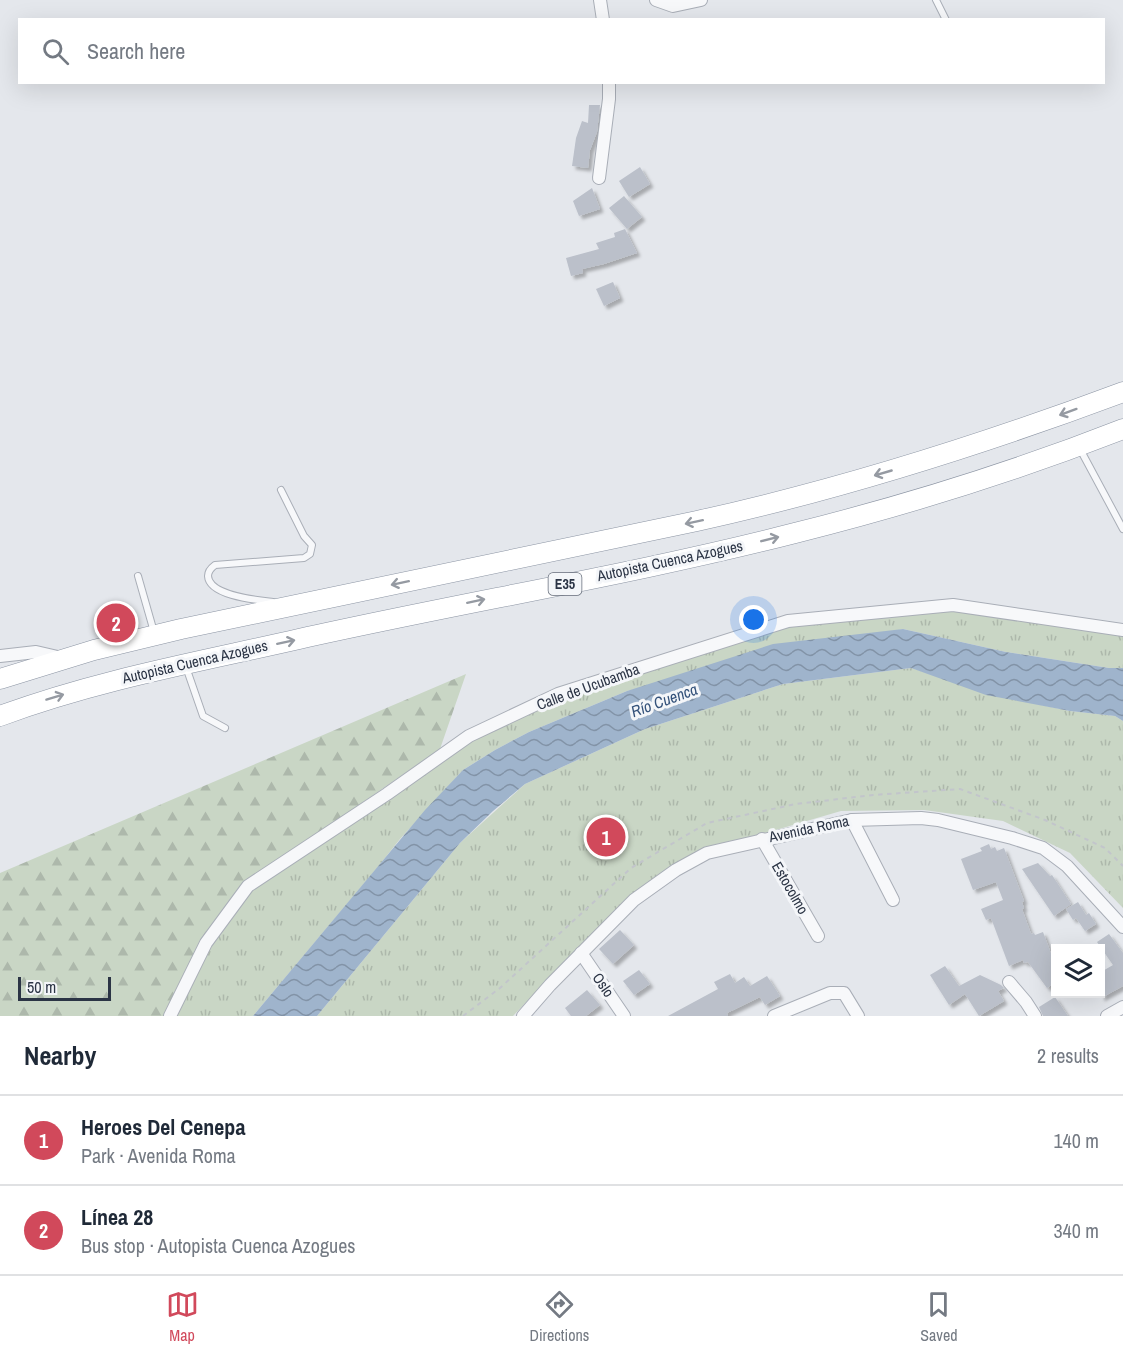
<!DOCTYPE html>
<meta charset="utf-8">
<style>
body{margin:0;font-family:"Archivo Narrow",sans-serif;background:#f6f6f7;color:#1f2937}
.controls{position:absolute;right:18px;bottom:18px;display:grid;overflow:hidden;border-radius:0px;box-shadow:0 6px 24px #0002}
.controls button{width:54px;height:54px;display:grid;place-items:center;padding:0;border:0;border-bottom:2px solid #e0e1e3;background:#fff;color:#1f2937;font:30px sans-serif}
.scale{position:absolute;left:18px;bottom:15px;width:93px;box-sizing:border-box;padding-left:6px;border:3px solid #2b3445;border-top:0;font-size:16px;line-height:21px;white-space:nowrap;color:#2b3445;-webkit-text-stroke:4px #f4f6f9;paint-order:stroke}
.you{position:absolute;left:754px;top:620px;width:21px;height:21px;margin:-15px;border:4px solid #fff;border-radius:50%;background:#1a73e8;box-shadow:0 0 0 9px #1a73e833}
.badge{display:grid;place-items:center;width:39px;height:39px;border-radius:50%;background:#d1495b;color:#fff;font-size:20px;font-weight:700}
.pin{position:absolute;translate:-50% -50%;border:3px solid #fff;box-shadow:0 2px 6px #0006}
.list{margin:0;padding:0;list-style:none}
h2{display:flex;justify-content:space-between;align-items:center;height:78px;margin:0;padding:0 24px;font-size:26px}
h2 small{font-size:20px;font-weight:400;color:#747a83}
.list li{display:grid;grid-template-columns:39px 1fr auto;gap:18px;align-items:center;box-sizing:border-box;height:90px;padding:0 24px;border-top:2px solid #e0e1e3}
.list b{display:block;font-size:22px;white-space:nowrap}
.list p{margin:0;font-size:20px;white-space:nowrap;color:#747a83}
.list em{font-size:20px;font-style:normal;color:#747a83}
.icon{flex:none;width:33px;height:33px;fill:none;stroke:currentColor;stroke-width:2;stroke-linecap:round;stroke-linejoin:round}
.map{position:relative;flex:none;width:1123px;height:1016px;overflow:hidden}
.search{position:absolute;background:#fff;box-shadow:0 6px 24px #0002;left:18px;right:18px;top:18px;height:66px;display:flex;align-items:center;gap:15px;box-sizing:border-box;padding:0 21px;border-radius:0px;color:#747a83;font-size:22px}
.sheet{height:258px;background:#fff}
nav{display:flex;justify-content:space-around;align-items:center;box-sizing:border-box;height:84px;border-top:2px solid #e0e1e3;background:#fff;font-size:16px;color:#747a83}
nav a{display:grid;justify-items:center;gap:3px}
nav .on{color:#d1495b}
.map>svg:first-child{display:block}
.grass{fill:url(#grass-tufts)}
.forest{fill:url(#forest-firs)}
.water{fill:url(#water-waves)}
.building{fill:#bbc0ca;filter:url(#shadow)}
.lines{fill:none;stroke-linecap:round;stroke-linejoin:round}
.service-casing{stroke:#a9aeb7;stroke-width:8}
.minor-casing{stroke:#a9aeb7;stroke-width:14}
.trunk-casing{stroke:#8b94a3;stroke-width:21}
.path{stroke:#c2c5cb;stroke-width:2;stroke-dasharray:4.5 4.5;stroke-linecap:butt}
.service{stroke:#f7f8fa;stroke-width:6}
.minor{stroke:#f7f8fa;stroke-width:12}
.trunk{stroke:#fff;stroke-width:20}
.oneway{stroke:#959aa2}
.labels{text-anchor:middle;stroke-width:6;stroke-linejoin:round;paint-order:stroke}
.shield{fill:#f4f6f9;stroke:#676e7b;stroke-width:1.5}
.shield-label{font-size:14px;font-weight:bold;fill:#2b3445}
.street-label{font-size:15px;fill:#2b3445;stroke:#f4f6f9}
.water-label{font-size:16px;font-style:italic;fill:#34527a;stroke:#f4f6f9}
</style>
<div class="map">
<svg width="1123" height="1016" viewBox="0 0 1123 1016">
<defs>
<pattern id="grass-tufts" width="24" height="20" patternUnits="userSpaceOnUse" patternTransform="scale(1.5)"><rect width="24" height="20" fill="#c9d6c5"/><path d="M3 7l-1-3M5 7V3M7 7l1-3M15 17l-1-3M17 17v-4M19 17l1-3" fill="none" stroke="#adb8ab"/></pattern>
<pattern id="forest-firs" width="22" height="20" patternUnits="userSpaceOnUse" patternTransform="scale(1.5)"><rect width="22" height="20" fill="#c9d6c5"/><path d="M5 1l3.5 6h-7zM16 11l3.5 6h-7z" fill="#adb8ab"/></pattern>
<pattern id="water-waves" width="16" height="10" patternUnits="userSpaceOnUse" patternTransform="scale(1.5)"><rect width="16" height="10" fill="#9fb4cc"/><path d="M0 5q4-4 8 0t8 0" fill="none" stroke="#8293a7"/></pattern>
<filter id="shadow"><feDropShadow dx="3.5" dy="3.5" stdDeviation="1.5" flood-color="#0004"/></filter>
</defs>
<rect width="100%" height="100%" fill="#e4e7ec"/>
<g class="grass">
<path d="M953,605L1123,630V668H1109L1006,652L903,629L627,691L529,732L495,750L463,770L400,839L377,868L253,1016H170L206,943L248,886L469,736L558,694L788,620Z"/>
<path d="M911,668L1008,698L1070,711L1115,716L1123,721V908L1070,853L1003,821L924,810L841,811L769,832L705,847L637,892L557,970L513,1016H317L460,843L525,784L645,729L783,684Z"/>
</g>
<path class="forest" d="M466,674L440,749L246,883L166,1016H0V873Z"/>
<path class="water" d="M903,629L1006,652L1109,668H1123V721L1115,716L1070,711L986,695L911,668L783,684L645,729L525,784L493,811L460,843L317,1016H253L425,810L463,770L495,750L529,732L627,691L773,644Z"/>
<g class="building">
<path d="M589,105H600L597,132L590,150L588,168L572,166L576,138L582,121L588,123Z"/>
<path d="M640,167L650,184L629,197L619,181Z"/>
<path d="M592,188L600,209L579,216L573,201Z"/>
<path d="M624,196L642,217L627,229L609,208Z"/>
<path d="M625,229L637,253L604,264L582,269L583,273L571,276L566,258L599,249L596,243L615,237L614,233Z"/>
<path d="M613,282L620,298L604,306L596,289Z"/>
<path d="M989,844L991,849L995,847L997,851L1004,848L1024,901L1022,902L1024,908L1022,909L1031,934L1034,933L1035,935L1043,932L1056,967V982L1047,988L1028,962L1024,963L1023,960L1009,966L991,918L986,920L981,909L1003,900L996,882L973,890L961,859L982,851L980,848Z"/>
<path d="M1038,863L1050,876L1052,875L1071,904L1054,916L1022,869Z"/>
<path d="M1078,902L1086,915L1089,913L1096,924L1085,931L1076,918L1073,920L1066,909Z"/>
<path d="M620,930L634,945L613,964L599,949Z"/>
<path d="M1109,934L1123,953V986L1101,998V972L1113,965L1097,942Z"/>
<path d="M945,966L959,986L980,975L1001,985L1004,988L998,991L1004,1001L979,1016L965,994L949,1005L930,975Z"/>
<path d="M639,970L650,984L634,995L623,981Z"/>
<path d="M730,974L735,983L744,977L750,986L767,976L780,996L765,1005L760,997L727,1013L728,1016H668L718,989L714,982Z"/>
<path d="M587,990L600,1005L586,1016H571L565,1008Z"/>
<path d="M1055,997L1068,1016H1043L1039,1007Z"/>
</g>
<g class="lines">
<g class="service-casing">
<g id="service">
<path d="M936,0L946,20"/>
<path d="M1080,449L1123,529"/>
<path d="M138,576L154,632"/>
<path d="M273,602C257,600 209,596 208,576C208,571 211,568 215,565L304,558L310,554L312,545L304,536L281,490"/>
<path d="M186,667L203,716L225,728"/>
</g>
</g>
<g class="minor-casing">
<g id="minor">
<path d="M600,0L603,20"/>
<path d="M656,0L673,6L701,0"/>
<path d="M599,178L609,99V82"/>
<path d="M0,656L36,652L62,658"/>
<path d="M852,820L893,900"/>
<path d="M762,839L818,936"/>
<path d="M581,953L624,1016"/>
<path d="M1009,982L1026,1002L1035,1016"/>
<path d="M170,1016L206,943L248,886L387,794L469,736L558,694L788,621L953,605L1123,630"/>
<path d="M523,1016L550,985L634,900L676,870L707,853L852,820L921,818L938,820L1012,838L1043,848L1067,866L1123,927"/>
<path d="M774,1016L830,993H844L858,1016"/>
<path d="M1107,1016L1123,1007"/>
</g>
</g>
<g class="trunk-casing">
<g id="trunk">
<path d="M0,679L94,650L181,629L697,521C842,489 984,444 1123,392"/>
<path d="M0,716C97,680 198,662 299,639C464,602 631,575 795,533C907,505 1016,471 1123,429"/>
</g>
</g>
<path class="path" d="M463,1016L500,988L631,868L707,823L796,804L873,795L960,789L1045,820L1105,848L1123,866"/>
<use href="#service" class="service"/>
<use href="#minor" class="minor"/>
<use href="#trunk" class="trunk"/>
</g>
<defs><path id="oneway-shaft" d="M-6 0H5M1.5-3L5.5 0L1.5 3" fill="none" stroke-width="1.6" stroke-linecap="round" stroke-linejoin="round" transform="scale(1.5)"/></defs>
<g class="oneway">
<use href="#oneway-shaft" transform="translate(1068 412) rotate(160)"/>
<use href="#oneway-shaft" transform="translate(883 473) rotate(164)"/>
<use href="#oneway-shaft" transform="translate(694 522) rotate(168)"/>
<use href="#oneway-shaft" transform="translate(770 539) rotate(-14)"/>
<use href="#oneway-shaft" transform="translate(400 583) rotate(168)"/>
<use href="#oneway-shaft" transform="translate(476 601) rotate(-12)"/>
<use href="#oneway-shaft" transform="translate(286 642) rotate(-12)"/>
<use href="#oneway-shaft" transform="translate(55 697) rotate(-17)"/>
</g>
<g class="labels">
<rect class="shield" x="548.5" y="573" width="33" height="22" rx="4.5"/>
<g class="shield-label">
<text x="565" y="589">E35</text>
</g>
<g class="street-label">
<text transform="translate(670 561) rotate(-12)" y="5">Autopista Cuenca Azogues</text>
<text transform="translate(195 662) rotate(-13)" y="5">Autopista Cuenca Azogues</text>
<text transform="translate(588 687) rotate(-20)" y="5">Calle de Ucubamba</text>
<text transform="translate(809 829) rotate(-12)" y="5">Avenida Roma</text>
<text transform="translate(790 888) rotate(60)" y="5">Estocolmo</text>
<text transform="translate(603 985) rotate(55)" y="5">Oslo</text>
</g>
<g class="water-label">
<text transform="translate(664 700) rotate(-20)" y="6">Río Cuenca</text>
</g>
</g>
</svg>
<div class="controls">
<button><svg class="icon" aria-label="layers" viewBox="0 0 24 24"><path d="M12 4l9 5-9 5-9-5zM3 14l9 5 9-5"/></svg></button>
</div>
<div class="scale">50 m</div>
<div class="you"></div>
<div class="pin badge" style="left:606px;top:837px">1</div>
<div class="pin badge" style="left:116px;top:623px">2</div>
<div class="search"><svg class="icon" aria-label="search" viewBox="0 0 24 24"><circle cx="10" cy="10" r="6"/><path d="M15 15l6 6"/></svg>Search here</div>
</div>
<section class="sheet">
<h2>Nearby<small>2 results</small></h2>
<ul class="list">
<li><span class="badge">1</span><div><b>Heroes Del Cenepa</b><p>Park · Avenida Roma</p></div><em>140 m</em></li>
<li><span class="badge">2</span><div><b>Línea 28</b><p>Bus stop · Autopista Cuenca Azogues</p></div><em>340 m</em></li>
</ul>
</section>
<nav>
<a class="on"><svg class="icon" aria-label="map" viewBox="0 0 24 24"><path d="M3 6l6-2 6 2 6-2v14l-6 2-6-2-6 2zM9 4v14M15 6v14"/></svg>Map</a>
<a><svg class="icon" aria-label="directions" viewBox="0 0 24 24"><path d="M12 3l9 9-9 9-9-9zM9 14v-3h6M13 9l2 2-2 2"/></svg>Directions</a>
<a><svg class="icon" aria-label="saved" viewBox="0 0 24 24"><path d="M7 4h10v16l-5-4-5 4z"/></svg>Saved</a>
</nav>
